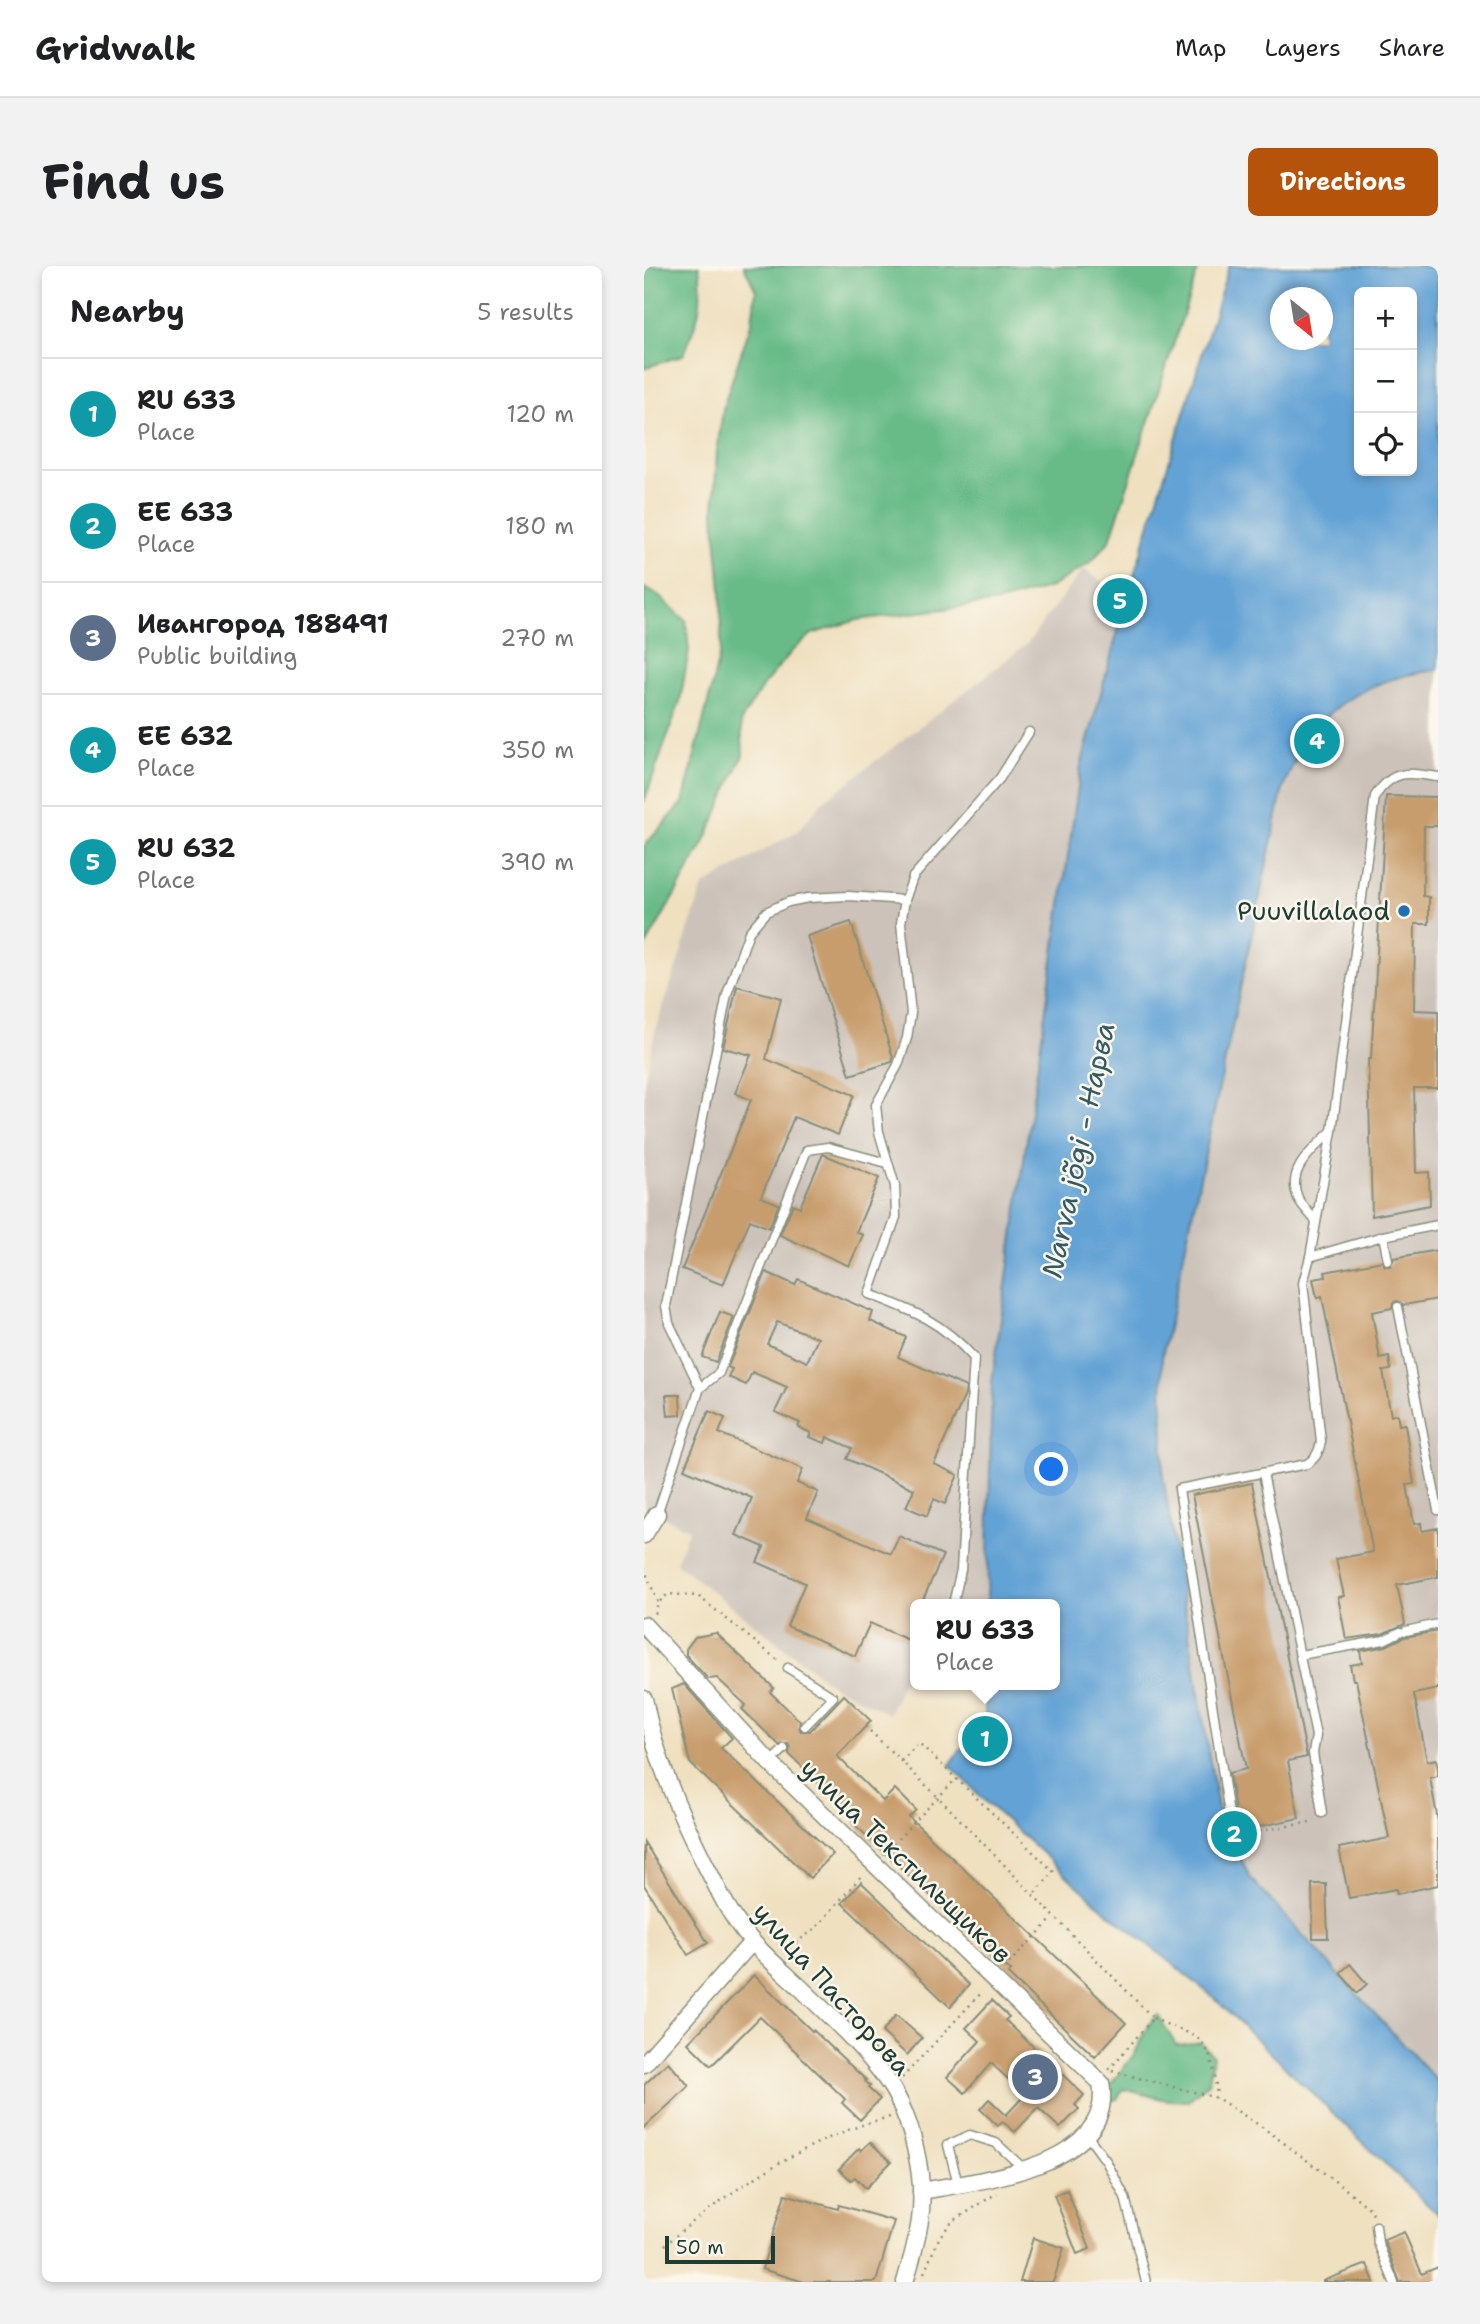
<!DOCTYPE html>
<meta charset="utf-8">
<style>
body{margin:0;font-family:"Shantell Sans",sans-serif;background:#f2f2f2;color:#202124}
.controls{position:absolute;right:21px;top:21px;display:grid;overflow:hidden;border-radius:10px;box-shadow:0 4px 10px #0003}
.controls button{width:63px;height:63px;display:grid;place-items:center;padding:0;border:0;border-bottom:2px solid #e0e0e0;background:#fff;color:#202124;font:35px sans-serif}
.compass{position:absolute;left:626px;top:21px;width:63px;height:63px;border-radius:50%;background:#fff;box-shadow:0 4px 10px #0003;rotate:150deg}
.scale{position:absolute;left:21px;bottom:18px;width:110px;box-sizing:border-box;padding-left:7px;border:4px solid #1f3d34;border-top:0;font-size:19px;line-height:24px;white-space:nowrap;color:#1f3d34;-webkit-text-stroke:5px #fbf7ec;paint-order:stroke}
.you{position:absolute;left:408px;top:1204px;width:24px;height:24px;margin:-18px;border:5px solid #fff;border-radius:50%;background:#1a73e8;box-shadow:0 0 0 10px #1a73e833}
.badge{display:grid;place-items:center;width:46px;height:46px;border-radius:50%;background:#b45309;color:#fff;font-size:23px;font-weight:700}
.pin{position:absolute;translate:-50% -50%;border:4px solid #fff;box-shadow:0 2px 7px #0006}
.popup{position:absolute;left:266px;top:1333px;width:150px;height:91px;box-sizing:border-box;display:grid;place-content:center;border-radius:10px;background:#fff;filter:drop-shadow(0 2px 5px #0005);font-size:23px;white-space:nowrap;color:#757577}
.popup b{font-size:26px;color:#202124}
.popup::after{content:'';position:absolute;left:50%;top:100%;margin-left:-14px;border:14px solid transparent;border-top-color:#fff}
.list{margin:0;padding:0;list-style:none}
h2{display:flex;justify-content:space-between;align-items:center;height:91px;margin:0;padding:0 28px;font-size:30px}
h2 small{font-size:23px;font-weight:400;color:#757577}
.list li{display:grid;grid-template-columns:46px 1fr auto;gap:21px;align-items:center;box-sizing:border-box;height:112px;padding:0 28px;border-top:2px solid #e0e0e0}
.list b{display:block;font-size:26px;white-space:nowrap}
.list p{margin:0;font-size:23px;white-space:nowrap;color:#757577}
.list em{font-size:23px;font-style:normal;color:#757577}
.icon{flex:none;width:38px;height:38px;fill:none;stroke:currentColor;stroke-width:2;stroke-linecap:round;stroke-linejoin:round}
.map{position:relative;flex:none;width:794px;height:2016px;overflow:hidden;border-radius:10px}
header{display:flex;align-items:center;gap:42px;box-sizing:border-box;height:98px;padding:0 35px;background:#fff;border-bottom:2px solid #e0e0e0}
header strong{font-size:33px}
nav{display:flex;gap:38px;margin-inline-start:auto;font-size:24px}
.intro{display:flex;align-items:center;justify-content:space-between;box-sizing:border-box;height:168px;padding:0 42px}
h1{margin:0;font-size:49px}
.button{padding:18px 32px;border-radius:10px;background:#b45309;color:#fff;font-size:24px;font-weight:700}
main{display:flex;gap:42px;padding:0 42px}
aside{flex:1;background:#fff;border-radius:10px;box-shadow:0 4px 10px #0003}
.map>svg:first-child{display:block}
.industrial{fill:#ccc2b9}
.forest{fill:#68bb87;stroke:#447c5e;stroke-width:2}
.water{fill:#62a2d5;stroke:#407084;stroke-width:2;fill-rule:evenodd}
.building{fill:#c89d6d;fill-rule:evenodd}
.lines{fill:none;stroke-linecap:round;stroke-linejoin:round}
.service-casing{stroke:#878e7a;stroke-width:11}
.minor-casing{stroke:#878e7a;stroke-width:19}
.path{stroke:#878e7a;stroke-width:2.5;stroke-dasharray:2 5;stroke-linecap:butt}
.service{stroke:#fff;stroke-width:8}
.minor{stroke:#fff;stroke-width:16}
.poi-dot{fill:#1f6fb2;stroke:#fbf7ec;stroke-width:2.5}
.labels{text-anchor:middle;stroke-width:5;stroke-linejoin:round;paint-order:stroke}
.poi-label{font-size:26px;fill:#1f3d34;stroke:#fbf7ec;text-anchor:end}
.street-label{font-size:26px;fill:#1f3d34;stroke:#fbf7ec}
.water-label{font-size:28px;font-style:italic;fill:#335b64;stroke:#fbf7ec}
</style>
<header>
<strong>Gridwalk</strong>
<nav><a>Map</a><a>Layers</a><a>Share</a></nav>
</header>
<div class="intro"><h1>Find us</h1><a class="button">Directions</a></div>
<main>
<aside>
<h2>Nearby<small>5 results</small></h2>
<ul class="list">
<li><span class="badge" style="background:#0f9aa8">1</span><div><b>RU 633</b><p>Place</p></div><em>120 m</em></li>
<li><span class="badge" style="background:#0f9aa8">2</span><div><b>EE 633</b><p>Place</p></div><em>180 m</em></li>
<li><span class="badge" style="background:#5c6f8a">3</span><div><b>Ивангород 188491</b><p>Public building</p></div><em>270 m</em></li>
<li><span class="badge" style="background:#0f9aa8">4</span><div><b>EE 632</b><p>Place</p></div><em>350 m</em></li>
<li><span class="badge" style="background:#0f9aa8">5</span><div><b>RU 632</b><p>Place</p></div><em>390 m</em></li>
</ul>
</aside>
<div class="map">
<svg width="794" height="2016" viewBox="0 0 794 2016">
<rect width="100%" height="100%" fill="#fbf7ec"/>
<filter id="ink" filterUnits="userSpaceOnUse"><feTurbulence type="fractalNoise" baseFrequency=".0143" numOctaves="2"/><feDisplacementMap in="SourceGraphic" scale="14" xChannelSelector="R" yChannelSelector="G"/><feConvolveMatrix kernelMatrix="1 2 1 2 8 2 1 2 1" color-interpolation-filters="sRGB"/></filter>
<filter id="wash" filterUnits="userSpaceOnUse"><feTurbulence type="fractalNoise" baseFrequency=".00686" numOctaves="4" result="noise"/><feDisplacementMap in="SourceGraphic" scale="28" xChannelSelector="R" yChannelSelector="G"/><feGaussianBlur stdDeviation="1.57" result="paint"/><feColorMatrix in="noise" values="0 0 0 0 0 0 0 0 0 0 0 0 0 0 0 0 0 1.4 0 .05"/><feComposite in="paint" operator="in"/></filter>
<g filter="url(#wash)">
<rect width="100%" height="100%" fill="#efe0c0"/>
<g class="industrial">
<path d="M439,303L483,332L437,500L348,1115L343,1338H271V1417H258L245,1448L188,1419L32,1297L45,1263L13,1248L0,1246V817L11,766L59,620L155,564L176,538L383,378Z"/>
<path d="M794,404V1816L606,1612L574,1543L519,1211L518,1091L638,526L647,501L674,459L708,429L720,423L758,409Z"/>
</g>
<g class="forest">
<path d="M0,0H55C60,39 54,54 39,89L0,102Z"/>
<path d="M100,0H555L466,274L447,296L407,321L355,336L213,354L168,368L148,385L120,418L97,455L99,489L59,579L0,683V580L39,537L77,383V324L70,246L73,184L80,138L108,55L112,25Z"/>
<path d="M0,322L12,328L42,354L45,385L36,435L0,536Z"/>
<path d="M514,1749L532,1779L557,1776L569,1790L565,1816L544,1835L522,1834L479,1823L473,1833L462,1837L460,1827L491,1787L508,1754Z"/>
</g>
<path class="water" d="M585,0H794V404C713,413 664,449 638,526L518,1091L519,1211L574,1543L606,1612L794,1816V1949L568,1730L456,1640L343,1537L306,1499L341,1449V1419H411V1338H343L348,1115L437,500L483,332ZM715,26H768V205H715ZM636,32H678V74H636Z"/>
<g id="blocks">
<g class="building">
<path d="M742,530L794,531V560H780L779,630L785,631V658H771L770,744L794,745V822H770L772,907L785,906L786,939L728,950L724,793H727Z"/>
<path d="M207,656L249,792L248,796L206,809L163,670Z"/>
<path d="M93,720L137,732L122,793L210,829L194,869L150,851L117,931L135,938L125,962L106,954L79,1019L38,1003L107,834L91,827L107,789L79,782Z"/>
<path d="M179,888L235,912L212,966L219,969L205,1000L136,969L149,938L156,941Z"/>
<path d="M794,984V1033L760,1039L753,1035L749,1037L748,1042L728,1046L736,1093L745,1091L747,1104L739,1105L747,1150L753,1148L755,1159L761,1158L770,1218L763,1219L770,1258L777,1257L778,1265L794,1262V1311L753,1319L761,1358L738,1368L702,1373L694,1331L700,1330L692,1293L729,1286L678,1031L673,1032L669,1013L682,1011L681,1006L738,995L741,1000H746L750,992Z"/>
<path d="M122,1006L151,1019L154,1013L229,1046L226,1055L262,1071L254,1091L322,1121L321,1129L290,1198L314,1209L301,1238L290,1233L283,1250L262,1241L270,1223L203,1193L208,1182L183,1171L181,1177L165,1171L167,1167L154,1161L156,1157L131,1146L143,1121L108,1106L102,1119L84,1111L88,1103L84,1101ZM133,1056L174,1072L163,1096L123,1078Z"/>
<path d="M76,1046L90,1051L72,1096L58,1091Z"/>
<path d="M22,1129H36L37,1149L24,1150Z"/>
<path d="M65,1145L81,1152L75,1167L159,1203L153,1217L174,1226L163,1252L247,1288L255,1270L299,1289L277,1338H271V1377L226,1357L211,1390L143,1360L161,1317L113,1296L120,1281L92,1269L108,1232L40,1203Z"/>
<path d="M608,1217L663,1491L644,1495L655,1552L595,1565L585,1507L602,1503L548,1229Z"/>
<path d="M794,1365V1423L770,1428L783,1495L792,1493L794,1503V1510L786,1512L794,1555V1619L753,1628L752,1623L705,1632L695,1582L745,1572L712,1414H709L706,1399L718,1397L716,1385L742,1380L760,1371Z"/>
<path d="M72,1367L130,1422L126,1426L156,1455L155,1461L157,1465H166L200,1429L227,1455L193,1490L239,1535L251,1523L272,1544L265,1551L482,1757L451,1791L364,1708L367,1705L210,1558L213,1554L145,1488L146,1482L144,1478L135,1479L98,1443L102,1439L73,1412L64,1413L42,1389V1383L51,1371Z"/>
<path d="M40,1418L88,1472L77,1482L189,1588L166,1612L46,1497L28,1423Z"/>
<path d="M0,1576L64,1677L44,1689L0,1619Z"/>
<path d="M217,1616L325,1719L306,1741L198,1637Z"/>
<path d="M668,1618H682L684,1672H669Z"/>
<path d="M706,1698L723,1718L713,1727L696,1707Z"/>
<path d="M110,1709L168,1765L169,1764L222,1814L221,1815L226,1820L224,1822L236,1833L216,1854L198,1837L201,1833L116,1751L67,1800L44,1777Z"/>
<path d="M348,1734L365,1751L361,1754L440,1829L431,1839L435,1843L416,1862L394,1842L371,1866L359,1856L354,1860L336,1843L345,1833L362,1849L381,1829L347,1797L321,1827L303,1811L336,1775L322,1762Z"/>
<path d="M252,1749L278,1772L263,1789L238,1766Z"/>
<path d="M24,1796L45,1820L0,1862V1819Z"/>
<path d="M226,1876L247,1896L222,1922L211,1911L207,1914L195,1903L215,1882L217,1885Z"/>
<path d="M423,1924L446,1983L433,1988L410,1929Z"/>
<path d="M141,1928L194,1943L195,1939L250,1955L232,2016H160L118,2003Z"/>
<path d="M760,1966L778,2008L794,2001V2016H756L740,1974Z"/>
<path d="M389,1972L420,1982L409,2016H376Z"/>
<path d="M723,1998L730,2016H679V2015Z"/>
</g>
</g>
</g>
<g filter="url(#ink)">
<use href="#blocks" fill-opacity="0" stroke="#878e7a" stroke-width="2"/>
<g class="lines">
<g class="service-casing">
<g id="service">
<path d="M672,955C667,949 659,941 655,934C640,905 669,883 688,865"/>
<path d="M739,970L744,994"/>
<path d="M666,991L688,865L731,530C750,502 764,507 794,511"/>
<path d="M754,1041L794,1244"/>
<path d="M56,1122L75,1107L163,884L184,881L243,897"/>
<path d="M619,1207L672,1470L669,1487L678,1547"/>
<path d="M13,1248L56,1122L25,1057L22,1040L83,728L105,666L122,646L144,636L164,632L204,630L261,634"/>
<path d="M309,1338L317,1304L330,1092C298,1056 270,1045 225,1028L252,951L251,920L235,866L232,839L254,799L263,772L267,747L257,657L261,634L269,611L356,512L385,466"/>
<path d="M762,1365L794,1358"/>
<path d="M656,1389L740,1374L756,1366"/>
<path d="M144,1402L189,1431L161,1460"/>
<path d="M126,1497L140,1483"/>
<path d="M587,1561L535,1223L663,1198C672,1192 675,1186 677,1175L659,1017L666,991L739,970L794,959"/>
<path d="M443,1869L462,1895L481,1931L502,2016"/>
<path d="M314,1918L304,1879L326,1869L352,1877L379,1902"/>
<path d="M732,1960L734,1977L750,2016"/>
</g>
</g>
<g class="minor-casing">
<g id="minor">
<path d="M0,1269L13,1248"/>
<path d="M0,1359L126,1497L457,1817C472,1901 333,1915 277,1925"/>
<path d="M0,1433C11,1491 35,1546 61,1598C73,1621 84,1646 101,1667C119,1690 144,1709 165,1730C193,1757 222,1784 244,1816C268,1851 282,1912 276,1954C273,1975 267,1996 261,2016"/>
<path d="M0,1798L108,1676"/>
</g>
</g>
<g class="path">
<path d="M0,1302L14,1337"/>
<path d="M11,1348L14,1337L24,1328L54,1330L135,1395"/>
<path d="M221,1460L295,1532L509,1752L464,1805"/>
<path d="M257,1495L275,1477L410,1606L388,1630"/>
<path d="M595,1569L666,1556L670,1553"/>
<path d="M239,1588L312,1513"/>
<path d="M140,1685L171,1663L219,1608"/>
<path d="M360,1702L409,1652"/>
<path d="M509,1752C522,1759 538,1763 550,1770C569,1781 571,1810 573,1830"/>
<path d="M468,1805L573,1832L621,1863L708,1928L725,1942L730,1949"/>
<path d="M258,1812L339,1725"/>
<path d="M21,1979C84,1925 164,1871 246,1851"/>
<path d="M280,2007L296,1970L308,1956L353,1927"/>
</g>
<use href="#service" class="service"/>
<use href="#minor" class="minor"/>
</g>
</g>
<circle class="poi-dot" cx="760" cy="645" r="7"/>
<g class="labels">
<g class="poi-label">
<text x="746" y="654">Puuvillalaod</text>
</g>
<g class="street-label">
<text transform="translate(262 1595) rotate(44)" y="9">улица Текстильщиков</text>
<text transform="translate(188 1723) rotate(48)" y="9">улица Пасторова</text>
</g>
<g class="water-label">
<text transform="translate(434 884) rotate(-78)" y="10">Narva jõgi - Нарва</text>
</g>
</g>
</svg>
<div class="controls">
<button>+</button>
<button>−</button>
<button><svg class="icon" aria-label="locate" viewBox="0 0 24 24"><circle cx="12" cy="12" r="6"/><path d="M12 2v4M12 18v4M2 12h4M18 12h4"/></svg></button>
</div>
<svg class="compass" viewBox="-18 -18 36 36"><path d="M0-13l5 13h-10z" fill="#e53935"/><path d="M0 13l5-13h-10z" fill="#757577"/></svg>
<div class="scale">50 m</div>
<div class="you"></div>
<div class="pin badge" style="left:341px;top:1473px;background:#0f9aa8">1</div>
<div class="popup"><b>RU 633</b>Place</div>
<div class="pin badge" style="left:590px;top:1568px;background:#0f9aa8">2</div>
<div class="pin badge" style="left:391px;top:1811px;background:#5c6f8a">3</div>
<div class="pin badge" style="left:673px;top:475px;background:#0f9aa8">4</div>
<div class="pin badge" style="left:476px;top:335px;background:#0f9aa8">5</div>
</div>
</main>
